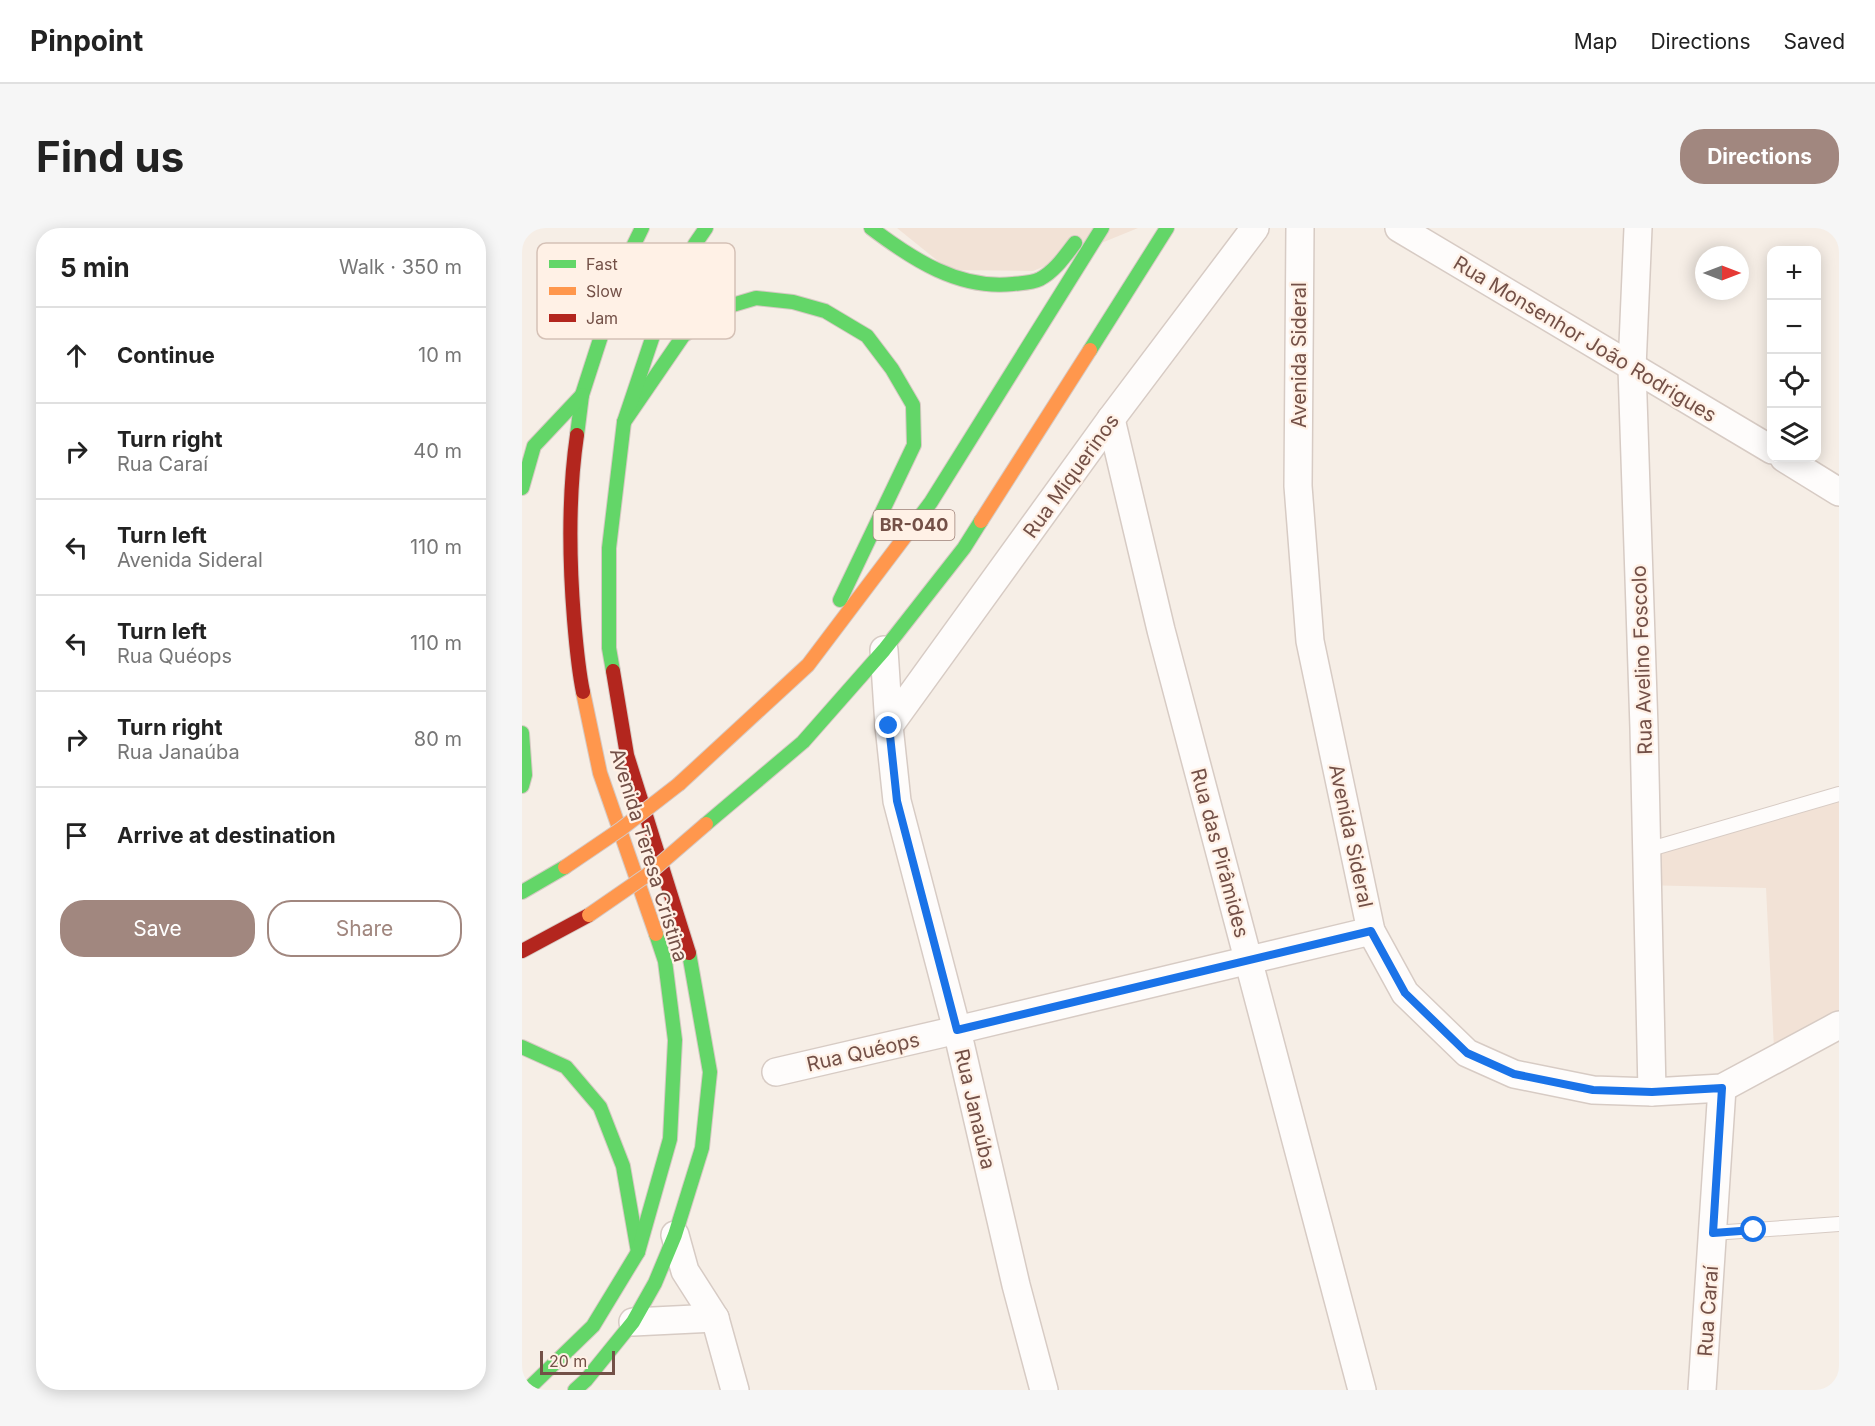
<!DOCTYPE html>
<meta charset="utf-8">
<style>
body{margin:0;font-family:Inter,sans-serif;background:#f6f6f6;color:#222}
.controls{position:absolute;right:18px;top:18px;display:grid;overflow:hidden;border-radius:12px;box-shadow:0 3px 15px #0003}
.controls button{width:54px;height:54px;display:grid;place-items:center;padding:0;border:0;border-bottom:2px solid #e0e0e0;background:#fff;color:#222;font:30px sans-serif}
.compass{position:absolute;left:1173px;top:18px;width:54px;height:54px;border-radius:50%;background:#fff;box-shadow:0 3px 15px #0003;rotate:90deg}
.scale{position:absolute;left:18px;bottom:15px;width:75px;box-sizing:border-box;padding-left:6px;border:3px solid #735047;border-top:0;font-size:16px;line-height:21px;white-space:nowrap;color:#735047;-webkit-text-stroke:4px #fff1e6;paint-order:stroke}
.stop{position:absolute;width:18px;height:18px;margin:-14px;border:4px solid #1a73e8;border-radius:50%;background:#fff}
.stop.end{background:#1a73e8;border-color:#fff;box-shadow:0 2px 6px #0008}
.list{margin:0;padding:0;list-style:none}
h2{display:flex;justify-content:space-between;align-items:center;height:78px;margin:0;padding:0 24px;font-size:26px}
h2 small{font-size:20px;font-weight:400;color:#767676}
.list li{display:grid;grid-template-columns:39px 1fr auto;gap:18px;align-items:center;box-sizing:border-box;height:96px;padding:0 24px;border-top:2px solid #e0e0e0}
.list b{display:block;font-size:22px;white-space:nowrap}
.list p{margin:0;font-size:20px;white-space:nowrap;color:#767676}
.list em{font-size:20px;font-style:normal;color:#767676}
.actions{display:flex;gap:12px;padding:18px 24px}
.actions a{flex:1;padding:14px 0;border:2px solid #a1877f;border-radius:24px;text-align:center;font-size:21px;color:#a1877f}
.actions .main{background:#a1877f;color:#fff}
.icon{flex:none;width:33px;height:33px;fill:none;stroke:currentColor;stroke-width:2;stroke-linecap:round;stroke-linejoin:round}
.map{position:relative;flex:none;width:1317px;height:1162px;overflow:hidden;border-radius:24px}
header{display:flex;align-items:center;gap:36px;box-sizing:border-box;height:84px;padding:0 30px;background:#fff;border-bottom:2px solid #e0e0e0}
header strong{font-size:28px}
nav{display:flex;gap:33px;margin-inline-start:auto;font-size:21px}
.intro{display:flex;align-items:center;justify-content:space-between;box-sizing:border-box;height:144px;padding:0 36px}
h1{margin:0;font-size:42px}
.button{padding:15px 27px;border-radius:24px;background:#a1877f;color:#fff;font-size:21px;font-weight:700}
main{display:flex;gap:36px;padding:0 36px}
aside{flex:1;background:#fff;border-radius:24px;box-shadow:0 3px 15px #0003}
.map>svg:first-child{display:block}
.residential{fill:#f2e2d6}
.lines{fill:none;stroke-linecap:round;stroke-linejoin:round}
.lane-casing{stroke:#d7cbc4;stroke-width:16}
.street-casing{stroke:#d7cbc4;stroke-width:30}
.fast-casing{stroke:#d6c9c3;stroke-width:16}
.slow-casing{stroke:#d6c9c3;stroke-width:16}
.jam-casing{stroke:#d6c9c3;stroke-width:16}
.lane{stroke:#fefcfb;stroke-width:14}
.street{stroke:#fefcfb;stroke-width:27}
.fast{stroke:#63d668;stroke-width:14}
.slow{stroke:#ff974d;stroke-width:14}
.jam{stroke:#b3261e;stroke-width:14}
.slow-bridge-casing{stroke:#d5c8c4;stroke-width:16;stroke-linecap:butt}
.slow-bridge{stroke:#ff974d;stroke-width:14}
.route{stroke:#1a73e8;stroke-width:8}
.labels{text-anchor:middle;stroke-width:4.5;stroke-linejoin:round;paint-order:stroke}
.shield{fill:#fff1e6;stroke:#9d8077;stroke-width:1.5}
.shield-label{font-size:18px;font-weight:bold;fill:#735047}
.street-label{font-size:20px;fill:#735047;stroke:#fff1e6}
.key{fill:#fff1e6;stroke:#d5c1b6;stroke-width:1.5}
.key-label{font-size:16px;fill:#735047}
</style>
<header>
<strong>Pinpoint</strong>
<nav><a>Map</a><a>Directions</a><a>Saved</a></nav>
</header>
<div class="intro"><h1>Find us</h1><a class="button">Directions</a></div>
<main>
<aside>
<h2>5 min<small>Walk · 350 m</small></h2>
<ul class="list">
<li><svg class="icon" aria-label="ahead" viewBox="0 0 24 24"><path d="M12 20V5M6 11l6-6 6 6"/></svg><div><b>Continue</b></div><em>10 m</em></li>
<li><svg class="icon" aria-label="right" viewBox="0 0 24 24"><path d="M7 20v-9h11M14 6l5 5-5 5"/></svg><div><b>Turn right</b><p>Rua Caraí</p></div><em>40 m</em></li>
<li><svg class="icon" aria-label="left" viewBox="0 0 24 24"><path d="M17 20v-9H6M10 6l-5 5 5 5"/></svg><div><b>Turn left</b><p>Avenida Sideral</p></div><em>110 m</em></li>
<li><svg class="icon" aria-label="left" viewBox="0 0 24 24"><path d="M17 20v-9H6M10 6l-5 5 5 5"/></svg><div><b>Turn left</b><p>Rua Quéops</p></div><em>110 m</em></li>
<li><svg class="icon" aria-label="right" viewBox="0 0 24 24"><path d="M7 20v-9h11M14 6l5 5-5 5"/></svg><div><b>Turn right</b><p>Rua Janaúba</p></div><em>80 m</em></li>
<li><svg class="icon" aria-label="arrive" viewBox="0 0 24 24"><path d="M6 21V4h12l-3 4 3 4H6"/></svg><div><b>Arrive at destination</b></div></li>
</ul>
<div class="actions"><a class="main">Save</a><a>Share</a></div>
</aside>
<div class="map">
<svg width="1317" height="1162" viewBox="0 0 1317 1162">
<rect width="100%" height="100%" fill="#f6eee6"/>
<g class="residential">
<path d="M375,0H616L511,43L427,42Z"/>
<path d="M1317,569V789L1252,821L1244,660L1118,657L1126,620Z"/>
</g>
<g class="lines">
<g class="lane-casing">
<g id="lane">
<path d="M1125,622L1317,566"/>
<path d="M1191,1005L1317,996"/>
</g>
</g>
<g class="street-casing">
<g id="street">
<path d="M778,0L776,258L788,413L849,703L883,765L945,825L992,846L1071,862L1130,864L1200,860L1317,797"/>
<path d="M877,0L1250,222"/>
<path d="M1116,0L1110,140L1122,500L1130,864"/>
<path d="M589,191L639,402L840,1162"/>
<path d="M1262,230L1317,264"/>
<path d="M362,422L367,498L375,573L435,802L494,1057L522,1162"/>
<path d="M367,498L589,191L733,0"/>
<path d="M254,844L435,802L849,703"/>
<path d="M153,1007L163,1043L193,1090L213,1162"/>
<path d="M111,1094L193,1090"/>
<path d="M1180,1162L1200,860"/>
</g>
</g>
<g class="fast-casing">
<g id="fast">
<path d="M349,0C390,31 437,62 491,56C500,55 510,55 518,51C533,43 543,28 553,15"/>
<path d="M568,122L645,0"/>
<path d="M102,194L161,108L197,81L234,70L271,74L303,83L345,108L370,141L391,177L392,217L318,372"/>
<path d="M55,207L60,167L102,37L120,0"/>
<path d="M0,260L12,218L60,167"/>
<path d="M394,294L409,274L580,0"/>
<path d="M91,443L87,420V320L102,194L139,84L173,16L184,0"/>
<path d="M0,505L3,547L0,558"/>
<path d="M184,596L281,514L362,422L442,320L459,293"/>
<path d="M0,664L43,639"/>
<path d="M0,819L44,839L78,879L101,938L116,1024"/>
<path d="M5,1162L71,1098L116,1024L148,911L153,812L143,733L134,706"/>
<path d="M53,1162L64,1152L111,1094L133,1055L153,1007L180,920L188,844L167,725"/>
</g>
</g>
<g class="slow-casing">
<g id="slow">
<path d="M459,293L568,122"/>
<path d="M61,464L78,545L134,706"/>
<path d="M157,556L286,437L394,294"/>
</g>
</g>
<g class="jam-casing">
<g id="jam">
<path d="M55,207C46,268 47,329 52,391C54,415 56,440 61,464"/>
<path d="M91,443L105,527L167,725"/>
<path d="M0,723L67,687"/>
</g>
</g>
<use href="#lane" class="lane"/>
<use href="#street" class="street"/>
<use href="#fast" class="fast"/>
<use href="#slow" class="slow"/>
<use href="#jam" class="jam"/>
<g class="slow-bridge-casing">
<g id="slow-bridge">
<path d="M43,639L99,601L157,556"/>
<path d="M67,687L125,647L184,596"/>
</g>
</g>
<use href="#slow-bridge" class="slow-bridge"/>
</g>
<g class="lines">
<path class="route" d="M367,498L375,573L435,802L849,703L883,765L945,825L992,846L1071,862L1130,864L1200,860L1191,1005L1232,1002"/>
</g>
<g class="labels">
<rect class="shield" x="351.5" y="282" width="81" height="30" rx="4.5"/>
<g class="shield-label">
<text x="392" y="303">BR-040</text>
</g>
<g class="street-label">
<text transform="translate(1063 111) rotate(31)" y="7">Rua Monsenhor João Rodrigues</text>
<text transform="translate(777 127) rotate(-90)" y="7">Avenida Sideral</text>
<text transform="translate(549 248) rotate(-54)" y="7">Rua Miquerinos</text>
<text transform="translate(1120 432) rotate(-92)" y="7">Rua Avelino Foscolo</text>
<text transform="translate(829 608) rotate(78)" y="7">Avenida Sideral</text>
<text transform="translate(698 625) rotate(75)" y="7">Rua das Pirâmides</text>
<text transform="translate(127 627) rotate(73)" y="7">Avenida Teresa Cristina</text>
<text transform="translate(341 824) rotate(-13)" y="7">Rua Quéops</text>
<text transform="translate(453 881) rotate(77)" y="7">Rua Janaúba</text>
<text transform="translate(1186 1083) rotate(-86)" y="7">Rua Caraí</text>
</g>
</g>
<rect x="15" y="15" width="198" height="96" rx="9" class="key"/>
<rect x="27" y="32" width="27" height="8" fill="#63d668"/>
<rect x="27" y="59" width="27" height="8" fill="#ff974d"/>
<rect x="27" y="86" width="27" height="8" fill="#b3261e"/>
<g class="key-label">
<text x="64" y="42">Fast</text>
<text x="64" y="69">Slow</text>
<text x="64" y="96">Jam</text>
</g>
</svg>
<div class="controls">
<button>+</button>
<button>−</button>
<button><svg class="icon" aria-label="locate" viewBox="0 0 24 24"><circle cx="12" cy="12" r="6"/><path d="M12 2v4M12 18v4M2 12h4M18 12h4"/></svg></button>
<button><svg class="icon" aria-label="layers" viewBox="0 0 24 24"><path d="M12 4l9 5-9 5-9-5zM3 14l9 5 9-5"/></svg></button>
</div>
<svg class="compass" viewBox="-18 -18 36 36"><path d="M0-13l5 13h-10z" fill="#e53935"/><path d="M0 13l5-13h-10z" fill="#767676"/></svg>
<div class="scale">20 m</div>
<div class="stop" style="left:1232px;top:1002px"></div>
<div class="stop end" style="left:367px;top:498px"></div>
</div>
</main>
